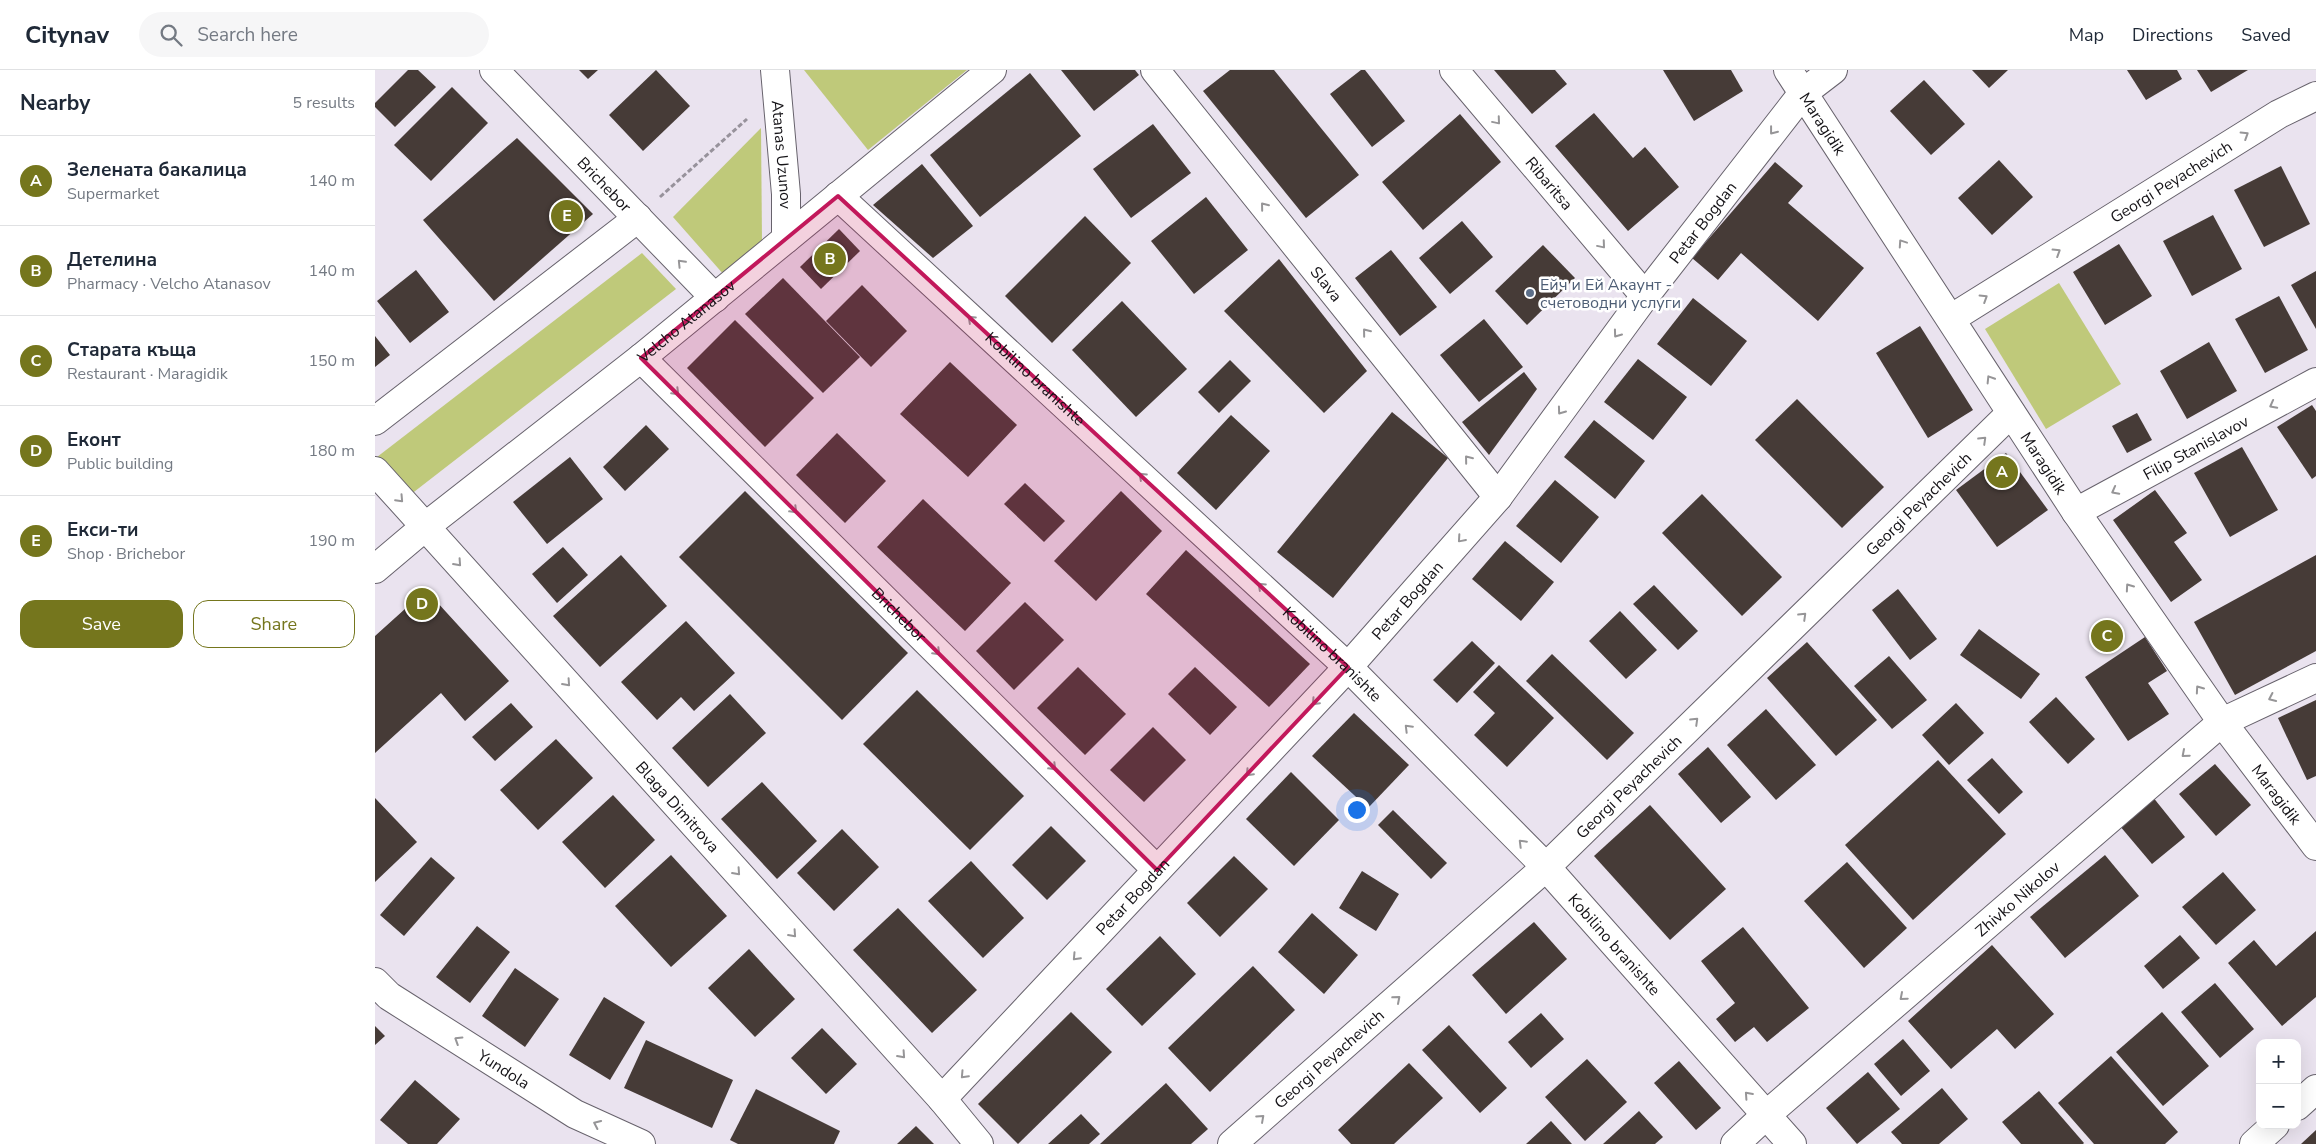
<!DOCTYPE html>
<meta charset="utf-8">
<style>
body{margin:0;font-family:"Nunito Sans",sans-serif;background:#f6f6f7;color:#1f2937}
.controls{position:absolute;right:15px;bottom:15px;display:grid;overflow:hidden;border-radius:10px;box-shadow:0 5px 20px #0002}
.controls button{width:45px;height:45px;display:grid;place-items:center;padding:0;border:0;border-bottom:1px solid #e0e1e3;background:#fff;color:#1f2937;font:25px sans-serif}
.you{position:absolute;left:981px;top:739px;width:18px;height:18px;margin:-12px;border:4px solid #fff;border-radius:50%;background:#1a73e8;box-shadow:0 0 0 8px #1a73e833}
.badge{display:grid;place-items:center;width:32px;height:32px;border-radius:50%;background:#75761d;color:#fff;font-size:16px;font-weight:700}
.pin{position:absolute;translate:-50% -50%;border:2px solid #fff;box-shadow:0 1px 5px #0006}
.list{margin:0;padding:0;list-style:none}
h2{display:flex;justify-content:space-between;align-items:center;height:65px;margin:0;padding:0 20px;font-size:21px}
h2 small{font-size:16px;font-weight:400;color:#747a83}
.list li{display:grid;grid-template-columns:32px 1fr auto;gap:15px;align-items:center;box-sizing:border-box;height:90px;padding:0 20px;border-top:1px solid #e0e1e3}
.list b{display:block;font-size:19px;white-space:nowrap}
.list p{margin:0;font-size:16px;white-space:nowrap;color:#747a83}
.list em{font-size:16px;font-style:normal;color:#747a83}
.actions{display:flex;gap:10px;padding:15px 20px}
.actions a{flex:1;padding:11px 0;border:1px solid #75761d;border-radius:15px;text-align:center;font-size:18px;color:#75761d}
.actions .main{background:#75761d;color:#fff}
.icon{flex:none;width:28px;height:28px;fill:none;stroke:currentColor;stroke-width:2;stroke-linecap:round;stroke-linejoin:round}
.map{position:relative;flex:none;width:1941px;height:1074px;overflow:hidden}
header{display:flex;align-items:center;gap:30px;box-sizing:border-box;height:70px;padding:0 25px;background:#fff;border-bottom:1px solid #e0e1e3}
header strong{font-size:24px}
nav{display:flex;gap:28px;margin-inline-start:auto;font-size:18px}
.search{width:350px;height:45px;background:#f6f6f7;display:flex;align-items:center;gap:12px;box-sizing:border-box;padding:0 18px;border-radius:28px;color:#747a83;font-size:19px}
main{display:flex}
aside{flex:1;background:#fff}
.map>svg:first-child{display:block}
.green{fill:#bfc97a}
.building{fill:#463b37}
.lines{fill:none;stroke-linecap:round;stroke-linejoin:round}
.minor-casing{stroke:#67626c;stroke-width:30}
.path{stroke:#97929b;stroke-width:3;stroke-dasharray:5 2.5;stroke-linecap:butt}
.minor{stroke:#fff;stroke-width:28}
.oneway{stroke:#969597}
.marked{fill:#c2185b;fill-opacity:0.2;stroke:#c2185b;stroke-width:4;stroke-linejoin:round}
.service-dot{fill:#5c6f8a;stroke:#fff;stroke-width:2}
.labels{text-anchor:middle;stroke-width:5;stroke-linejoin:round;paint-order:stroke}
.street-label{font-size:16px;fill:#151317;stroke:#fff}
.service-label{font-size:16px;fill:#4e5e75;stroke:#fff;text-anchor:start}
</style>
<header>
<strong>Citynav</strong>
<div class="search"><svg class="icon" aria-label="search" viewBox="0 0 24 24"><circle cx="10" cy="10" r="6"/><path d="M15 15l6 6"/></svg>Search here</div>
<nav><a>Map</a><a>Directions</a><a>Saved</a></nav>
</header>
<main>
<aside>
<h2>Nearby<small>5 results</small></h2>
<ul class="list">
<li><span class="badge">A</span><div><b>Зелената бакалица</b><p>Supermarket</p></div><em>140 m</em></li>
<li><span class="badge">B</span><div><b>Детелина</b><p>Pharmacy · Velcho Atanasov</p></div><em>140 m</em></li>
<li><span class="badge">C</span><div><b>Старата къща</b><p>Restaurant · Maragidik</p></div><em>150 m</em></li>
<li><span class="badge">D</span><div><b>Еконт</b><p>Public building</p></div><em>180 m</em></li>
<li><span class="badge">E</span><div><b>Екси-ти</b><p>Shop · Brichebor</p></div><em>190 m</em></li>
</ul>
<div class="actions"><a class="main">Save</a><a>Share</a></div>
</aside>
<div class="map">
<svg width="1941" height="1074" viewBox="0 0 1941 1074">
<rect width="100%" height="100%" fill="#eae3ef"/>
<g class="green">
<path d="M429,0H592L493,80Z"/>
<path d="M386,58L387,172L350,206L298,147Z"/>
<path d="M267,183L301,219L35,425L2,387Z"/>
<path d="M1684,213L1746,314L1671,359L1610,259Z"/>
</g>
<g class="building">
<path d="M33,0H43L61,17L20,57L0,37V33Z"/>
<path d="M204,0H223L213,9Z"/>
<path d="M281,0L315,36L268,81L234,45Z"/>
<path d="M686,0H760L764,5L719,41Z"/>
<path d="M855,0H899L984,105L931,148L828,21Z"/>
<path d="M986,0H990L1030,51L997,77L955,24Z"/>
<path d="M1119,0H1180L1192,14L1157,44Z"/>
<path d="M1288,0H1356L1368,21L1319,51Z"/>
<path d="M1597,0H1633L1614,18Z"/>
<path d="M1752,0H1802L1807,9L1771,30Z"/>
<path d="M1822,0H1873L1836,22Z"/>
<path d="M655,3L706,66L605,147L555,85Z"/>
<path d="M1549,10L1590,54L1556,85L1515,41Z"/>
<path d="M77,17L113,53L56,111L19,75Z"/>
<path d="M1219,43L1258,88L1270,77L1304,117L1253,161L1180,76Z"/>
<path d="M1085,44L1126,92L1048,160L1007,112Z"/>
<path d="M778,54L816,103L756,148L718,99Z"/>
<path d="M142,68L218,144L119,231L48,150Z"/>
<path d="M1624,90L1658,127L1617,165L1583,128Z"/>
<path d="M1400,92L1428,116L1413,133L1489,198L1443,251L1366,183L1343,210L1317,188Z"/>
<path d="M547,94L598,156L558,188L498,135Z"/>
<path d="M1906,96L1935,154L1889,177L1859,120Z"/>
<path d="M831,127L873,180L819,224L776,171Z"/>
<path d="M1838,145L1867,199L1817,226L1788,171Z"/>
<path d="M710,146L756,193L677,273L630,226Z"/>
<path d="M1087,151L1118,187L1075,224L1044,188Z"/>
<path d="M464,159L485,181L446,219L425,197Z"/>
<path d="M1744,174L1777,226L1730,255L1698,202Z"/>
<path d="M1168,175L1200,208L1152,255L1120,221Z"/>
<path d="M1016,180L1062,237L1025,266L980,208Z"/>
<path d="M904,189L992,301L949,343L849,241Z"/>
<path d="M41,200L74,242L35,273L2,231Z"/>
<path d="M1941,201V259L1916,215Z"/>
<path d="M408,208L485,287L448,323L370,244Z"/>
<path d="M487,215L532,261L496,297L451,251Z"/>
<path d="M1904,226L1933,280L1890,303L1860,249Z"/>
<path d="M1318,228L1372,271L1336,316L1282,274Z"/>
<path d="M747,231L812,299L761,347L697,280Z"/>
<path d="M1109,249L1148,297L1104,332L1065,285Z"/>
<path d="M360,250L439,328L390,377L312,298Z"/>
<path d="M1545,256L1598,340L1553,368L1501,283Z"/>
<path d="M0,266L15,285L0,297Z"/>
<path d="M1834,272L1862,321L1812,349L1785,301Z"/>
<path d="M1263,289L1312,327L1278,370L1229,332Z"/>
<path d="M855,290L876,311L844,343L823,322Z"/>
<path d="M575,292L642,355L593,407L525,344Z"/>
<path d="M1149,302L1162,319L1114,385L1087,352Z"/>
<path d="M1422,329L1509,417L1467,458L1380,370Z"/>
<path d="M1937,335L1941,341V406L1937,409L1902,357Z"/>
<path d="M1017,342L1073,388L958,528L902,482Z"/>
<path d="M1762,343L1777,370L1752,383L1737,356Z"/>
<path d="M856,345L895,381L841,440L802,403Z"/>
<path d="M1219,350L1270,391L1240,429L1189,387Z"/>
<path d="M271,355L294,379L250,421L228,397Z"/>
<path d="M462,363L511,411L470,453L421,405Z"/>
<path d="M1867,377L1903,440L1855,467L1819,403Z"/>
<path d="M1631,383L1673,440L1622,477L1581,420Z"/>
<path d="M195,387L228,429L172,474L138,432Z"/>
<path d="M1180,410L1224,447L1186,493L1141,456Z"/>
<path d="M650,413L690,451L669,472L629,434Z"/>
<path d="M1780,420L1812,463L1799,472L1827,510L1796,532L1738,450Z"/>
<path d="M370,421L533,583L467,650L304,487Z"/>
<path d="M746,421L787,461L721,531L679,491Z"/>
<path d="M1327,424L1407,507L1367,546L1287,463Z"/>
<path d="M548,429L636,513L590,561L502,477Z"/>
<path d="M1130,471L1179,512L1146,551L1097,509Z"/>
<path d="M188,477L213,505L182,533L157,504Z"/>
<path d="M811,480L935,594L894,637L771,524Z"/>
<path d="M246,485L292,536L225,597L178,546Z"/>
<path d="M1941,485V581L1860,625L1819,552Z"/>
<path d="M1279,515L1323,561L1303,580L1258,534Z"/>
<path d="M1523,519L1562,569L1535,590L1497,540Z"/>
<path d="M51,520L134,611L90,651L66,623L0,683V566Z"/>
<path d="M650,532L689,570L639,620L601,581Z"/>
<path d="M1245,541L1282,580L1251,609L1214,571Z"/>
<path d="M311,551L360,603L319,641L306,627L282,650L246,612Z"/>
<path d="M1604,559L1665,604L1646,629L1585,585Z"/>
<path d="M1770,567L1792,601L1773,613L1794,644L1753,671L1710,607Z"/>
<path d="M1097,571L1120,593L1082,633L1058,610Z"/>
<path d="M1432,572L1502,650L1461,686L1392,608Z"/>
<path d="M1177,584L1259,663L1232,690L1151,611Z"/>
<path d="M1514,586L1552,630L1517,659L1479,616Z"/>
<path d="M1124,595L1179,648L1132,697L1099,665L1120,643L1098,622Z"/>
<path d="M703,597L751,644L710,685L662,638Z"/>
<path d="M820,597L862,637L835,665L793,624Z"/>
<path d="M542,620L649,726L595,780L488,674Z"/>
<path d="M355,624L391,663L333,717L297,678Z"/>
<path d="M1681,627L1720,669L1693,694L1654,652Z"/>
<path d="M1941,630V706L1932,710L1903,648Z"/>
<path d="M136,633L158,657L120,691L97,667Z"/>
<path d="M1581,633L1609,663L1574,695L1547,665Z"/>
<path d="M1391,639L1441,695L1401,730L1352,675Z"/>
<path d="M979,643L1034,695L993,738L937,686Z"/>
<path d="M778,657L811,690L769,732L735,700Z"/>
<path d="M181,669L218,708L163,760L125,720Z"/>
<path d="M1333,677L1376,727L1346,753L1303,704Z"/>
<path d="M1617,688L1648,722L1624,744L1592,710Z"/>
<path d="M1563,690L1631,764L1538,850L1470,775Z"/>
<path d="M1840,694L1876,735L1841,766L1804,724Z"/>
<path d="M916,702L964,750L919,796L871,749Z"/>
<path d="M387,712L442,771L402,809L346,749Z"/>
<path d="M1773,721L1810,767L1777,794L1739,749Z"/>
<path d="M238,725L280,770L230,818L187,772Z"/>
<path d="M0,728L42,772L0,812Z"/>
<path d="M1275,735L1351,819L1295,870L1219,786Z"/>
<path d="M1018,740L1072,793L1056,809L1003,755Z"/>
<path d="M676,756L711,791L672,830L637,795Z"/>
<path d="M467,759L504,797L459,841L422,803Z"/>
<path d="M296,785L352,846L296,897L240,836Z"/>
<path d="M1730,785L1764,826L1690,888L1655,847Z"/>
<path d="M859,786L893,819L845,867L812,833Z"/>
<path d="M56,787L80,808L29,866L5,845Z"/>
<path d="M596,791L649,848L608,888L553,831Z"/>
<path d="M1472,792L1532,858L1489,898L1429,831Z"/>
<path d="M987,801L1024,824L1001,861L964,838Z"/>
<path d="M1848,802L1881,840L1841,875L1807,837Z"/>
<path d="M523,838L602,920L557,963L478,880Z"/>
<path d="M937,843L983,885L949,924L903,882Z"/>
<path d="M1159,852L1192,889L1131,944L1097,905Z"/>
<path d="M102,856L135,882L95,933L61,907Z"/>
<path d="M1368,857L1434,938L1392,972L1379,957L1360,972L1341,949L1360,933L1326,891Z"/>
<path d="M1941,861V927L1907,956L1853,893L1879,870L1901,896Z"/>
<path d="M1805,865L1825,888L1788,919L1769,896Z"/>
<path d="M785,866L821,904L767,956L731,919Z"/>
<path d="M1617,875L1679,944L1640,979L1622,959L1576,999L1533,951Z"/>
<path d="M374,879L420,929L380,967L333,918Z"/>
<path d="M878,896L920,940L835,1022L793,978Z"/>
<path d="M140,898L184,929L150,977L107,946Z"/>
<path d="M1840,913L1879,959L1845,988L1806,942Z"/>
<path d="M229,927L270,952L235,1010L194,985Z"/>
<path d="M696,942L737,982L643,1074L603,1034Z"/>
<path d="M1787,942L1834,996L1788,1036L1741,982Z"/>
<path d="M1166,943L1189,969L1156,998L1133,972Z"/>
<path d="M1074,955L1132,1018L1105,1043L1047,980Z"/>
<path d="M0,956L10,966L0,975Z"/>
<path d="M447,958L482,994L451,1024L416,988Z"/>
<path d="M1528,969L1555,1001L1526,1026L1499,994Z"/>
<path d="M271,970L358,1010L337,1058L249,1018Z"/>
<path d="M1736,986L1803,1062L1790,1074H1719L1683,1033Z"/>
<path d="M1212,989L1252,1032L1210,1071L1170,1027Z"/>
<path d="M1304,991L1346,1038L1321,1060L1279,1013Z"/>
<path d="M1034,993L1068,1028L1019,1074H976L963,1060Z"/>
<path d="M1493,1002L1525,1039L1482,1074L1451,1038Z"/>
<path d="M40,1010L85,1049L62,1074H33L5,1050Z"/>
<path d="M791,1013L833,1059L816,1074H725Z"/>
<path d="M1567,1018L1593,1049L1564,1074H1527L1516,1062Z"/>
<path d="M381,1019L465,1061L459,1074H363L355,1070Z"/>
<path d="M1664,1021L1709,1073L1708,1074H1646L1627,1052Z"/>
<path d="M1264,1041L1288,1067L1280,1074H1228Z"/>
<path d="M706,1044L725,1064L714,1074H673Z"/>
<path d="M1176,1051L1197,1074H1151Z"/>
<path d="M541,1056L559,1074H522Z"/>
<path d="M1941,1060V1074H1926Z"/>
</g>
<g class="lines">
<g class="minor-casing">
<g id="minor">
<path id="s1" d="M119,0L340,228"/>
<path id="s2" d="M400,0L411,124V169"/>
<path id="s3" d="M780,0L1123,427"/>
<path id="s4" d="M1079,0L1270,226"/>
<path id="s5" d="M1413,0L1701,442L1847,652L1941,776"/>
<path id="s6" d="M463,126L973,597L1171,797L1417,1074"/>
<path id="s7" d="M1577,248L1904,44L1941,26"/>
<path id="s8" d="M266,288L782,800"/>
<path d="M0,351L263,148"/>
<path id="s9" d="M0,401L567,1029L604,1074"/>
<path id="s10" d="M1701,442L1941,312"/>
<path id="s11" d="M0,499L51,456L266,288L617,0"/>
<path id="s12" d="M0,912L14,926L200,1044L266,1074"/>
<path id="s13" d="M567,1029L973,597L1123,427L1270,226L1428,23L1458,0"/>
<path d="M1922,1036L1941,1019"/>
<path id="s14" d="M857,1074L1171,797L1636,343"/>
<path id="s15" d="M1360,1074L1391,1045L1847,652L1941,608"/>
<path d="M1879,1074L1900,1055"/>
</g>
</g>
<path class="path" d="M285,127L372,49"/>
<use href="#minor" class="minor"/>
</g>
<defs><path id="oneway-chevron" d="M-2-3.5L2.5 0L-2 3.5" fill="none" stroke-width="1.6" stroke-linecap="round" stroke-linejoin="round" transform="scale(1.25)"/></defs>
<g class="oneway">
<use href="#oneway-chevron" transform="translate(1122 51) rotate(50)"/>
<use href="#oneway-chevron" transform="translate(1398 61) rotate(128)"/>
<use href="#oneway-chevron" transform="translate(1870 65) rotate(-32)"/>
<use href="#oneway-chevron" transform="translate(889 136) rotate(-129)"/>
<use href="#oneway-chevron" transform="translate(1527 173) rotate(-124)"/>
<use href="#oneway-chevron" transform="translate(1227 175) rotate(50)"/>
<use href="#oneway-chevron" transform="translate(1682 182) rotate(-32)"/>
<use href="#oneway-chevron" transform="translate(306 193) rotate(-134)"/>
<use href="#oneway-chevron" transform="translate(1609 228) rotate(-32)"/>
<use href="#oneway-chevron" transform="translate(596 249) rotate(-137)"/>
<use href="#oneway-chevron" transform="translate(991 262) rotate(-129)"/>
<use href="#oneway-chevron" transform="translate(1242 264) rotate(126)"/>
<use href="#oneway-chevron" transform="translate(1615 309) rotate(-122)"/>
<use href="#oneway-chevron" transform="translate(301 322) rotate(45)"/>
<use href="#oneway-chevron" transform="translate(1898 335) rotate(152)"/>
<use href="#oneway-chevron" transform="translate(1186 341) rotate(126)"/>
<use href="#oneway-chevron" transform="translate(1608 370) rotate(-44)"/>
<use href="#oneway-chevron" transform="translate(1093 389) rotate(-129)"/>
<use href="#oneway-chevron" transform="translate(767 406) rotate(-137)"/>
<use href="#oneway-chevron" transform="translate(1740 421) rotate(152)"/>
<use href="#oneway-chevron" transform="translate(25 429) rotate(47)"/>
<use href="#oneway-chevron" transform="translate(419 440) rotate(45)"/>
<use href="#oneway-chevron" transform="translate(1086 469) rotate(131)"/>
<use href="#oneway-chevron" transform="translate(83 493) rotate(48)"/>
<use href="#oneway-chevron" transform="translate(886 516) rotate(-137)"/>
<use href="#oneway-chevron" transform="translate(1754 517) rotate(-125)"/>
<use href="#oneway-chevron" transform="translate(1428 546) rotate(-44)"/>
<use href="#oneway-chevron" transform="translate(562 582) rotate(45)"/>
<use href="#oneway-chevron" transform="translate(192 613) rotate(48)"/>
<use href="#oneway-chevron" transform="translate(1824 619) rotate(-125)"/>
<use href="#oneway-chevron" transform="translate(1897 628) rotate(155)"/>
<use href="#oneway-chevron" transform="translate(940 632) rotate(133)"/>
<use href="#oneway-chevron" transform="translate(1320 651) rotate(-44)"/>
<use href="#oneway-chevron" transform="translate(1033 658) rotate(-135)"/>
<use href="#oneway-chevron" transform="translate(1810 684) rotate(139)"/>
<use href="#oneway-chevron" transform="translate(678 697) rotate(45)"/>
<use href="#oneway-chevron" transform="translate(874 703) rotate(133)"/>
<use href="#oneway-chevron" transform="translate(1147 773) rotate(-135)"/>
<use href="#oneway-chevron" transform="translate(362 802) rotate(48)"/>
<use href="#oneway-chevron" transform="translate(418 864) rotate(48)"/>
<use href="#oneway-chevron" transform="translate(701 887) rotate(133)"/>
<use href="#oneway-chevron" transform="translate(1528 927) rotate(139)"/>
<use href="#oneway-chevron" transform="translate(1022 929) rotate(-41)"/>
<use href="#oneway-chevron" transform="translate(83 970) rotate(-148)"/>
<use href="#oneway-chevron" transform="translate(527 985) rotate(48)"/>
<use href="#oneway-chevron" transform="translate(589 1005) rotate(133)"/>
<use href="#oneway-chevron" transform="translate(1373 1025) rotate(-132)"/>
<use href="#oneway-chevron" transform="translate(886 1048) rotate(-42)"/>
<use href="#oneway-chevron" transform="translate(222 1054) rotate(-155)"/>
</g>
<path class="marked" d="M463,126L973,597L782,800L266,288Z"/>
<circle class="service-dot" cx="1155" cy="223" r="5"/>
<g class="labels">
<g class="street-label">
<text dy="6" stroke="none"><textPath href="#s5" startOffset="64">Maragidik</textPath></text>
<text dy="6" stroke="none"><textPath href="#s2" startOffset="85">Atanas Uzunov</textPath></text>
<text dy="6" stroke="none"><textPath href="#s7" startOffset="258">Georgi Peyachevich</textPath></text>
<text dy="6" stroke="none"><textPath href="#s4" startOffset="148">Ribaritsa</textPath></text>
<text dy="6" stroke="none"><textPath href="#s1" startOffset="159">Brichebor</textPath></text>
<text dy="6" stroke="none"><textPath href="#s13" startOffset="1162">Petar Bogdan</textPath></text>
<text dy="6" stroke="none"><textPath href="#s3" startOffset="274">Slava</textPath></text>
<text dy="6" stroke="none"><textPath href="#s11" startOffset="398">Velcho Atanasov</textPath></text>
<text dy="6" stroke="none"><textPath href="#s6" startOffset="269">Kobilino branishte</textPath></text>
<text dy="6" stroke="none"><textPath href="#s10" startOffset="136">Filip Stanislavov</textPath></text>
<text dy="6" stroke="none"><textPath href="#s5" startOffset="469">Maragidik</textPath></text>
<text dy="6" stroke="none"><textPath href="#s14" startOffset="939">Georgi Peyachevich</textPath></text>
<text dy="6" stroke="none"><textPath href="#s13" startOffset="682">Petar Bogdan</textPath></text>
<text dy="6" stroke="none"><textPath href="#s8" startOffset="364">Brichebor</textPath></text>
<text dy="6" stroke="none"><textPath href="#s6" startOffset="674">Kobilino branishte</textPath></text>
<text dy="6" stroke="none"><textPath href="#s14" startOffset="534">Georgi Peyachevich</textPath></text>
<text dy="6" stroke="none"><textPath href="#s5" startOffset="874">Maragidik</textPath></text>
<text dy="6" stroke="none"><textPath href="#s9" startOffset="452">Blaga Dimitrova</textPath></text>
<text dy="6" stroke="none"><textPath href="#s13" startOffset="278">Petar Bogdan</textPath></text>
<text dy="6" stroke="none"><textPath href="#s15" startOffset="374">Zhivko Nikolov</textPath></text>
<text dy="6" stroke="none"><textPath href="#s6" startOffset="1079">Kobilino branishte</textPath></text>
<text dy="6" stroke="none"><textPath href="#s14" startOffset="129">Georgi Peyachevich</textPath></text>
<text dy="6" stroke="none"><textPath href="#s12" startOffset="156">Yundola</textPath></text>
</g>
<g class="service-label">
<text x="1165" y="220">Ейч и Ей Акаунт -<tspan x="1165" dy="18">счетоводни услуги</tspan></text>
</g>
</g>
</svg>
<div class="controls">
<button>+</button>
<button>−</button>
</div>
<div class="you"></div>
<div class="pin badge" style="left:1627px;top:402px">A</div>
<div class="pin badge" style="left:455px;top:189px">B</div>
<div class="pin badge" style="left:1732px;top:566px">C</div>
<div class="pin badge" style="left:47px;top:534px">D</div>
<div class="pin badge" style="left:192px;top:146px">E</div>
</div>
</main>
